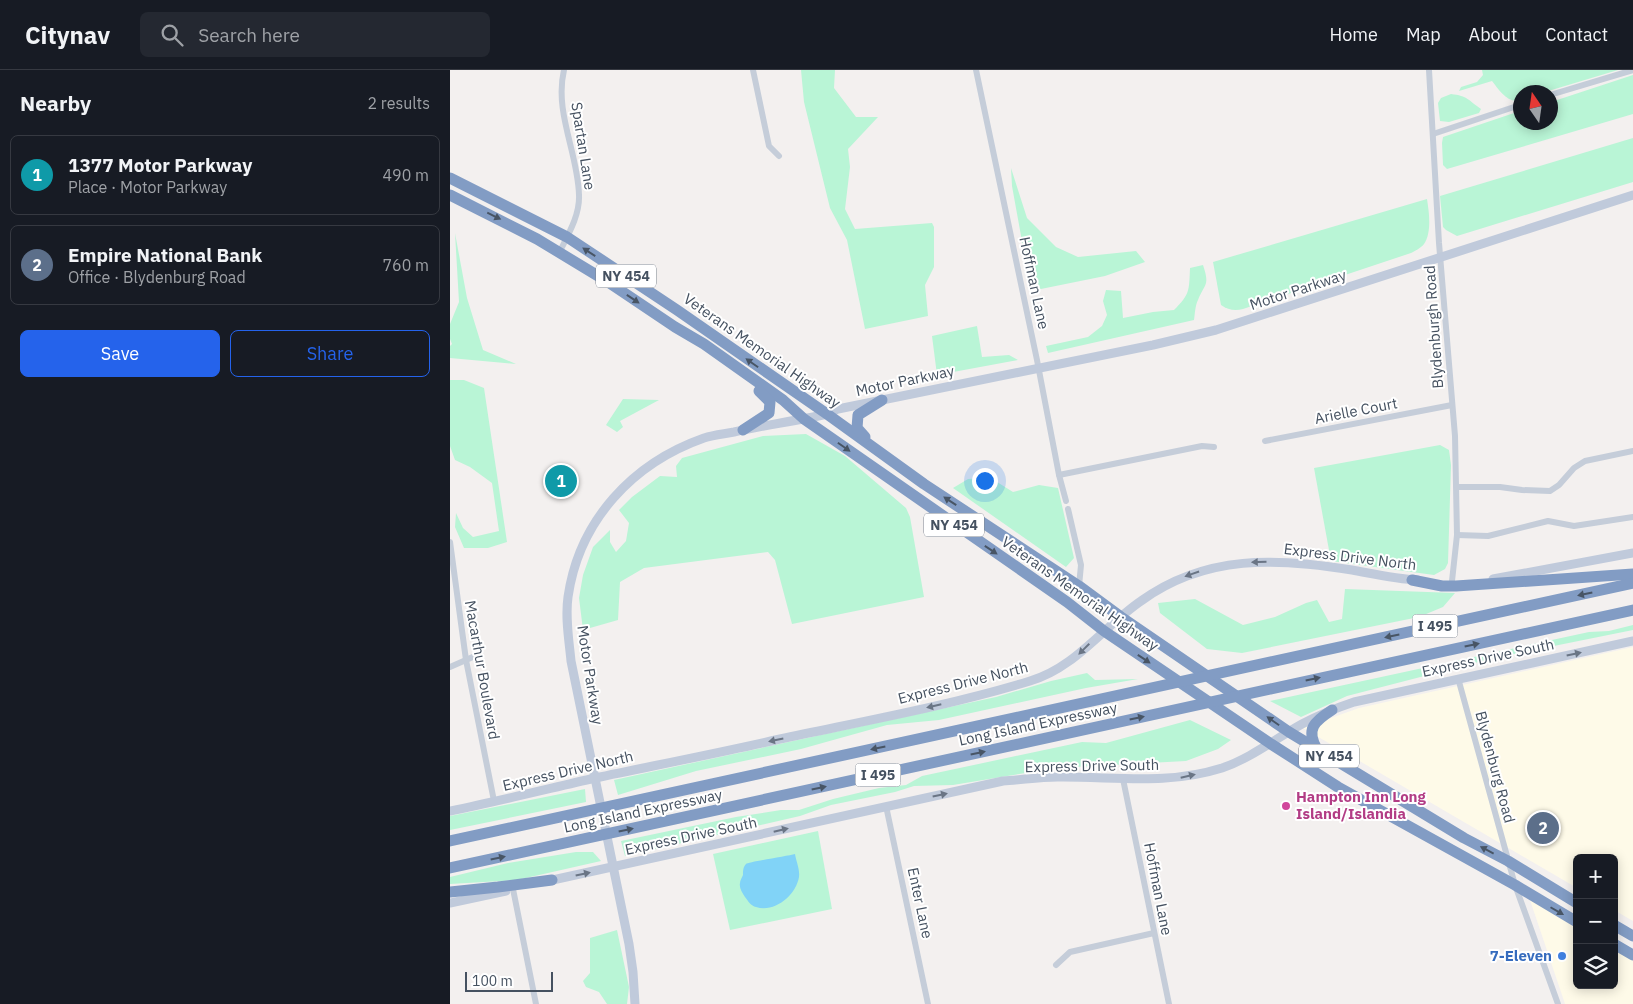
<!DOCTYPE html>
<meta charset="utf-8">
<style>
body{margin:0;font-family:"IBM Plex Sans",sans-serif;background:#242831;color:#f1f3f6}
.controls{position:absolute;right:15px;bottom:15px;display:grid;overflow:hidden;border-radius:8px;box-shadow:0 2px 12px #0003}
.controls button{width:45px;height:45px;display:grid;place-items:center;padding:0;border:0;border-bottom:1px solid #363941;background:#171b24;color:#f1f3f6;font:25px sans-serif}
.compass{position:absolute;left:1063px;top:15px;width:45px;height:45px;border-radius:50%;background:#171b24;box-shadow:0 2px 12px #0003;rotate:347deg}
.scale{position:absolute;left:15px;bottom:12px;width:88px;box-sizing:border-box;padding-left:5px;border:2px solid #455160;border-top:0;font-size:14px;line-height:18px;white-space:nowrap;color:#455160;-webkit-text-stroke:4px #fff;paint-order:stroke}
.you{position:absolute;left:534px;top:410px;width:18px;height:18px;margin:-12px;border:4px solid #fff;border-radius:50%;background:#1a73e8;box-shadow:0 0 0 8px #1a73e833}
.badge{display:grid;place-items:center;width:32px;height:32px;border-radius:50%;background:#2563eb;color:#fff;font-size:16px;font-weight:700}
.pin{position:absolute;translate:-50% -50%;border:2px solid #fff;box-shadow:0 1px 5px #0006}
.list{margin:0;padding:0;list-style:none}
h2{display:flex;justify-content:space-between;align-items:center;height:65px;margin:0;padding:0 20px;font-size:21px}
h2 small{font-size:16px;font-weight:400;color:#9ea1a6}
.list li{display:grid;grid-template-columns:32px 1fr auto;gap:15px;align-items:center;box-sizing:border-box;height:80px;margin:0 10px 10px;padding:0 10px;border:1px solid #363941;border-radius:8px}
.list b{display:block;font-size:19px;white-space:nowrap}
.list p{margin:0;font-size:16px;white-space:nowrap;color:#9ea1a6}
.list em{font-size:16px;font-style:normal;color:#9ea1a6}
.actions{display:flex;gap:10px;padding:15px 20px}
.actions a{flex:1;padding:11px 0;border:1px solid #2563eb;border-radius:8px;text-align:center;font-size:18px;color:#2563eb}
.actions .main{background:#2563eb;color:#fff}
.icon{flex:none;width:28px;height:28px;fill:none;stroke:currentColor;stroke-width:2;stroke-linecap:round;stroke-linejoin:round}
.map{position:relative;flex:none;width:1183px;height:934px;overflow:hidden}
header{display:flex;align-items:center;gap:30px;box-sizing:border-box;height:70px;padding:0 25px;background:#171b24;border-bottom:1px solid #363941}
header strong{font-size:24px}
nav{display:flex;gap:28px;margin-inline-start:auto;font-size:18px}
.search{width:350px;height:45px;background:#242831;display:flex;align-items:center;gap:12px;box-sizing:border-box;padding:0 18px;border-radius:8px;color:#9ea1a6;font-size:19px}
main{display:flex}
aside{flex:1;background:#171b24}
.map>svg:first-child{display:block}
.commercial{fill:#fefae8}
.green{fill:#b9f5d6}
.water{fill:#81d3f7}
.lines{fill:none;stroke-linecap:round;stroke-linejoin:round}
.street{stroke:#c5cdd9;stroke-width:6}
.secondary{stroke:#c0cadb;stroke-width:9}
.highway{stroke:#829cc4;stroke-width:11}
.oneway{fill:#485565}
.oneway2{fill:#6a7585}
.hotel-dot{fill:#d1479c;stroke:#fff;stroke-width:2}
.shop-dot{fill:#3f7fe0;stroke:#fff;stroke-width:2}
.labels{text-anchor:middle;stroke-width:4;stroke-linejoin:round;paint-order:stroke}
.shield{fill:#fff;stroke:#7d8590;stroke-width:1}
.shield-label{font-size:14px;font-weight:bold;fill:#455160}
.street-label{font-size:15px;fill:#455160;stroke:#fff}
.hotel-label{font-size:15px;font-weight:bold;fill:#b23c85;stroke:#fff;text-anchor:start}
.shop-label{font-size:15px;font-weight:bold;fill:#366cbe;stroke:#fff;text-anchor:end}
</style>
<header>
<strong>Citynav</strong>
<div class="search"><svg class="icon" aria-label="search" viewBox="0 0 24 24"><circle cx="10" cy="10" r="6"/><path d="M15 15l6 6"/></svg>Search here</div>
<nav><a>Home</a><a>Map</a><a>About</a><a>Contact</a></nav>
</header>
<main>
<aside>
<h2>Nearby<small>2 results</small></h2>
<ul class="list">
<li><span class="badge" style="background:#0f9aa8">1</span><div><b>1377 Motor Parkway</b><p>Place · Motor Parkway</p></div><em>490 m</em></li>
<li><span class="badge" style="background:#5c6f8a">2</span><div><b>Empire National Bank</b><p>Office · Blydenburg Road</p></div><em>760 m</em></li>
</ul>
<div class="actions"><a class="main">Save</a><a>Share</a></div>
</aside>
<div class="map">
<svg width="1183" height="934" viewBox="0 0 1183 934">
<rect width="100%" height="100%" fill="#f3f0ef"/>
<g class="commercial">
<path d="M1183,577V851L1164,840V788H1127V818L853,658L909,638Z"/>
<path d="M1078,824L1127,852V915H1164V873L1183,884V934H1115Z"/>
</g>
<g class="green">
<path d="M351,0H385L384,18L406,47H428L398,79L400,97L395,139L405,159L482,153L484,157V197L475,215L478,246L415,259L397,170L380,138L354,32Z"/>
<path d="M1032,0H1168L1095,22H1070V30C1058,34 1049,20 1042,11L1009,21L1011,17L1027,12L1033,5Z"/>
<path d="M1183,5V44L997,99L993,95L992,73L993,67L1070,41V52H1100L1101,32Z"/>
<path d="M1001,24C1018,26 1018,30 1031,39L1029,43L999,52L990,51L988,33L991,28Z"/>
<path d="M1183,68V112L1007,166L996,160L993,157L990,126Z"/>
<path d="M561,98L577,148L606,177L628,187L686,181L695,192L655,206L581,221L562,116Z"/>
<path d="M977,129C979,142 982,162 974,174C971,178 965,181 961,183L793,239C785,241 778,240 771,235L763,192Z"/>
<path d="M5,163L17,228L33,280L66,294L0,288V276L2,274L0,269V254L9,232Z"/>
<path d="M753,195C760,216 755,213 748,230C745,236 745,244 744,250L598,283L596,276L638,267L652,256L657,245L653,231L656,220L671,221L673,248L703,242L724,240C740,224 739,221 740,198Z"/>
<path d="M527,256L532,287L559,285L568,290L487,305L482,266Z"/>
<path d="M0,310H14L34,318L57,472L38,478H14L5,457L6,443L13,458L23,467L49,461L42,413L20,397L5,390L0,376Z"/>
<path d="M173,329L209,330L170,351L173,357L167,362L156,355Z"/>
<path d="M356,364L395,386L456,438L460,447L474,527L342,554L325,490L318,482L194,498L170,512L168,550L133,560L129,528L133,505L143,477L160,460V472L166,482L176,471L179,453L169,440L182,427L210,406L227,407L226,396L232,388L313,366Z"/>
<path d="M990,375L999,380L1001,395L998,493L995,499L984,505L881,491L864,398Z"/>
<path d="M538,408L547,412L563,422L589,415L608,418L624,488L616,497L503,418L518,409Z"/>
<path d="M895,519L1005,523L993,537L969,547L792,583L757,579L710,543L708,533L745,529L793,555L825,547L856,533L867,530L879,552L892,549Z"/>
<path d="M1183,555V560L1044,588L897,626L851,647L820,631L1139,562L1159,561Z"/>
<path d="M637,603L645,610L688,609L636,618L489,650L437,655L351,679L246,701L168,725L164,710L546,627L601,611Z"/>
<path d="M740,650L781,670L768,679L736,691L606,698L503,715L464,716L445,722L381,735L350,746L175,786L171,771L286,747L331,740H349L383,729L429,718L456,715L472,706L632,672L656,673Z"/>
<path d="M135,719L136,732L0,760V746Z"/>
<path d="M368,761L382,839L280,860L263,784Z"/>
<path d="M126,782H143L151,791L67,810L0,814V807L58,793Z"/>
<path d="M167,860L179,917L177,934H157L149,922L136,917L133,911L140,903V868Z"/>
</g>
<path class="water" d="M345,784C346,791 350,799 349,807C346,825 325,843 306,837C301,836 298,831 295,827C292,822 289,818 290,813C290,810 292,808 293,805C293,801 293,797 296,794C298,792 338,786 345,784Z"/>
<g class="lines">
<g class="street">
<path d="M303,0L319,76L329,86"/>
<path d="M526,0L587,290L609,405L616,431"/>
<path d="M979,0L989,173L1005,366L1007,465L1002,511"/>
<path d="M1100,25L1183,0"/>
<path d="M983,64L1070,35"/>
<path d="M109,183C118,165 130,145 129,125C128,83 104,42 114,0"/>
<path d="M815,371L1002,335"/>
<path d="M609,405L752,376L764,377"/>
<path d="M1007,417H1050L1072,420L1100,421L1109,415L1124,398L1135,391L1183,381"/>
<path d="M618,439L631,495L629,516"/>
<path d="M1007,465L1038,466L1098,451L1124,456L1183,447"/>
<path d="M0,472L16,590L44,731"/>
<path d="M0,597L25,586"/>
<path d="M1008,608L1065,815L1108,934"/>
<path d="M673,709L719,934"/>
<path d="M436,736L478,934"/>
<path d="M63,819L86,934"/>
<path d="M606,895L620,882L704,863"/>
</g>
<g class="secondary">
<path d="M1043,509L1183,483"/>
<path d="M0,741C49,731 97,719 145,708C207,695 269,683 330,669C414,651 498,636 580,611C625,598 653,557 691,531C756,484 827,488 902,500C924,504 946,509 968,510"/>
<path d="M98,811L553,711C573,710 593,706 613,707C669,707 718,715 772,698C801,688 825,669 852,654C869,645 886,638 904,632L1183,571"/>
<path d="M0,833L56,821"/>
<path d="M185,934L183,902L179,874L121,591C119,570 115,548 118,527C129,450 183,393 254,368C264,365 274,364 284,362C315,355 346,351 377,344L388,339L703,275L766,260L1183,125"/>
</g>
<g class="highway">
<path d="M0,108L117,167L227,240L377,344L474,414L629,516L671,547L839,662L1014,768L1058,791L1127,833"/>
<path d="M0,125L87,169L158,212L225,257L254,274L333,330L354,349L617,532L654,561L821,674L888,717L1065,815L1127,852"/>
<path d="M293,360L319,343L320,332L309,321"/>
<path d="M415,367L407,358L408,345L432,330"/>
<path d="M962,510L992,516H1006L1183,504"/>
<path d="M867,679C855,659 865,651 882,640"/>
<path d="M0,771L1183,513"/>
<path d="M0,798L1183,540"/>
<path d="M0,822L48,817L102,810"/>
<path d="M1164,855L1183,866"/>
<path d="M1164,874L1183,885"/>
</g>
</g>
<defs><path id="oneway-solid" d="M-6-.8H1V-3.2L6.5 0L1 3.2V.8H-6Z" transform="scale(1.25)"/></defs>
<g class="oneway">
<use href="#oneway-solid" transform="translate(44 146) rotate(26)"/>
<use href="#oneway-solid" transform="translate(139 182) rotate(-147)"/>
<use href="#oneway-solid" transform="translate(183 229) rotate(34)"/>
<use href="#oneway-solid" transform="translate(302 293) rotate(-145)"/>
<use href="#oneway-solid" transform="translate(394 377) rotate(35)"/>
<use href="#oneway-solid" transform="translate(500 431) rotate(-147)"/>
<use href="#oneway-solid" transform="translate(541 480) rotate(34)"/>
<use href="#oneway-solid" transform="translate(1135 524) rotate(168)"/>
<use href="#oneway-solid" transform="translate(942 566) rotate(168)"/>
<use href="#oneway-solid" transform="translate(1022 575) rotate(-12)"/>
<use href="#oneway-solid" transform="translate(694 589) rotate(34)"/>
<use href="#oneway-solid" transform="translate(863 609) rotate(-12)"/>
<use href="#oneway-solid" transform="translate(687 648) rotate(-12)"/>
<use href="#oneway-solid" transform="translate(823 651) rotate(-145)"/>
<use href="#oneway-solid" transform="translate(428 678) rotate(168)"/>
<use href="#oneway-solid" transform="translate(528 683) rotate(-12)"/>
<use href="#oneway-solid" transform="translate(369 718) rotate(-12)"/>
<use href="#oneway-solid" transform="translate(176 760) rotate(-12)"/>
<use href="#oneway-solid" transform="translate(1037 780) rotate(-152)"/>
<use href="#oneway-solid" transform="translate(48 788) rotate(-12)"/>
<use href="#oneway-solid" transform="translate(1107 841) rotate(30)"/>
</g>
<g class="oneway2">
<use href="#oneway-solid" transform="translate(809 492) rotate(178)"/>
<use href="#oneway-solid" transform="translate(742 504) rotate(161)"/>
<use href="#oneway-solid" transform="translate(634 579) rotate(135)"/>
<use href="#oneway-solid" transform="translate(1124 584) rotate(-12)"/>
<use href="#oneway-solid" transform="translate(484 636) rotate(167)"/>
<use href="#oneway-solid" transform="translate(326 670) rotate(168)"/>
<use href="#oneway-solid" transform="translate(738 706) rotate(-13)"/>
<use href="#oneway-solid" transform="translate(490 725) rotate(-12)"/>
<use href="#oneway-solid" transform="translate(331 760) rotate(-13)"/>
<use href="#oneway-solid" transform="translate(133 804) rotate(-12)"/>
</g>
<circle class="hotel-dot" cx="836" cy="736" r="5"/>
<circle class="shop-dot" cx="1112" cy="886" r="5"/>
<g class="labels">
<g class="shield">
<rect x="146" y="194.5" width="60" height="23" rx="4"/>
<rect x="474" y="443.5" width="60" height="23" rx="4"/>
<rect x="962.5" y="544.5" width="45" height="23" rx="4"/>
<rect x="849" y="674.5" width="60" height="23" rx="4"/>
<rect x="405.5" y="693.5" width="45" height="23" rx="4"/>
</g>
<g class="shield-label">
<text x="176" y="211">NY 454</text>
<text x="504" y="460">NY 454</text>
<text x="985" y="561">I 495</text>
<text x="879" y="691">NY 454</text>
<text x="428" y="710">I 495</text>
</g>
<g class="street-label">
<text transform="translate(133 76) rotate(81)" y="5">Spartan Lane</text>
<text transform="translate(584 213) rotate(78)" y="5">Hoffman Lane</text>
<text transform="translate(848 220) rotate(-18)" y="5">Motor Parkway</text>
<text transform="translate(984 257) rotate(-94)" y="5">Blydenburgh Road</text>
<text transform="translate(312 281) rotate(35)" y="5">Veterans Memorial Highway</text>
<text transform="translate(455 311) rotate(-12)" y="5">Motor Parkway</text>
<text transform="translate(906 341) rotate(-11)" y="5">Arielle Court</text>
<text transform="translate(900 487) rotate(7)" y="5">Express Drive North</text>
<text transform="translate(630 524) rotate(35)" y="5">Veterans Memorial Highway</text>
<text transform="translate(1038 588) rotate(-12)" y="5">Express Drive South</text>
<text transform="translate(32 600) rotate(80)" y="5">Macarthur Boulevard</text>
<text transform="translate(140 605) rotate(81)" y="5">Motor Parkway</text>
<text transform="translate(513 613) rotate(-14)" y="5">Express Drive North</text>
<text transform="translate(588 654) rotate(-12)" y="5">Long Island Expressway</text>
<text transform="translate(642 696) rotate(-1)" y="5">Express Drive South</text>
<text transform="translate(1045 697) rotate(75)" y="5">Blydenburg Road</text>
<text transform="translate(118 701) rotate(-13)" y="5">Express Drive North</text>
<text transform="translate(193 741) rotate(-12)" y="5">Long Island Expressway</text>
<text transform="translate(241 766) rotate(-12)" y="5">Express Drive South</text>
<text transform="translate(708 819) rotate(79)" y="5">Hoffman Lane</text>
<text transform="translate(470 833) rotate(78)" y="5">Enter Lane</text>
</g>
<g class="hotel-label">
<text x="846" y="732">Hampton Inn Long<tspan x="846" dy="17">Island/Islandia</tspan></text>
</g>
<g class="shop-label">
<text x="1102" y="891">7-Eleven</text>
</g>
</g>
</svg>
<div class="controls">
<button>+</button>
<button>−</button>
<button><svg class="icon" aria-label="layers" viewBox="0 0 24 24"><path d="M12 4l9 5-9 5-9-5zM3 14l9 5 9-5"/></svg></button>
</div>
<svg class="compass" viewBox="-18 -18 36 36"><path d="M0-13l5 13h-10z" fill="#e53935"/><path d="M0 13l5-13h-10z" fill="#9ea1a6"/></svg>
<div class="scale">100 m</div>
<div class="you"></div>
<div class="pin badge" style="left:111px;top:411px;background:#0f9aa8">1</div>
<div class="pin badge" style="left:1093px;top:758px;background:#5c6f8a">2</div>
</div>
</main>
